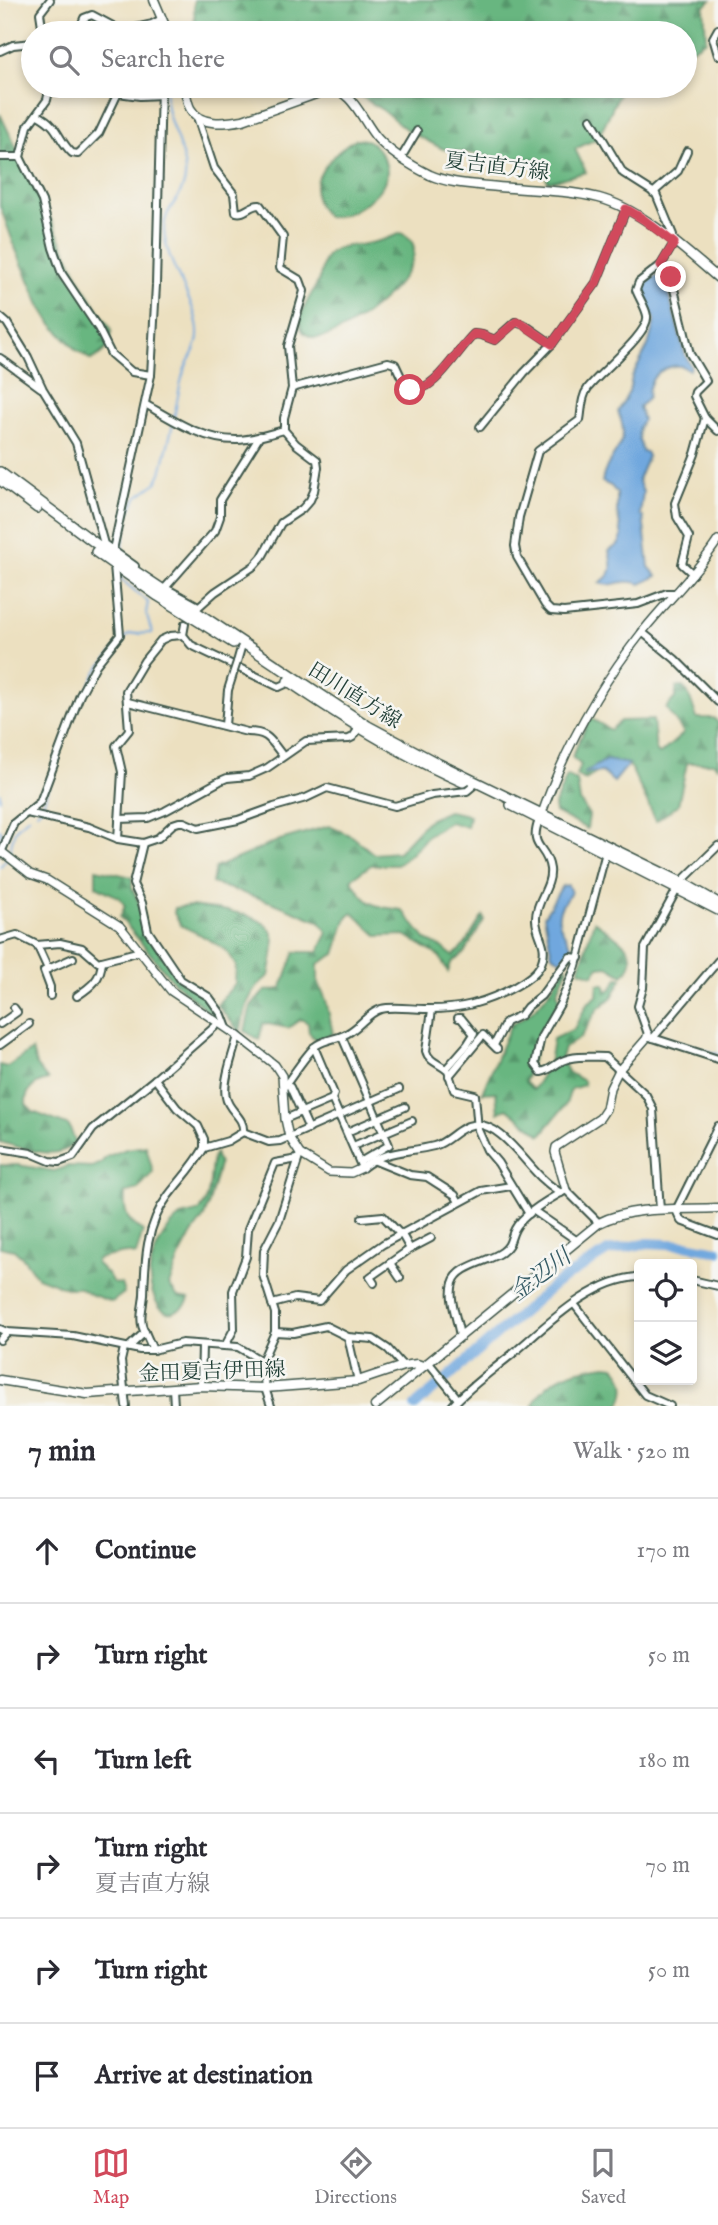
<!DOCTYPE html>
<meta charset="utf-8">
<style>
body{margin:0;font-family:"IM FELL English","Noto Serif JP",serif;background:#f7f7f7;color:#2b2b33}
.controls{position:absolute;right:21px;bottom:21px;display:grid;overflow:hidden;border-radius:7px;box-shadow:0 4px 10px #0003}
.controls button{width:63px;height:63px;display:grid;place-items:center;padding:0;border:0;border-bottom:2px solid #e1e1e2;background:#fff;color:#2b2b33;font:35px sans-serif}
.stop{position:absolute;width:21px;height:21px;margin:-16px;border:5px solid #d1495b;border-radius:50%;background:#fff}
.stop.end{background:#d1495b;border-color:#fff;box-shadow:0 2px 7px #0008}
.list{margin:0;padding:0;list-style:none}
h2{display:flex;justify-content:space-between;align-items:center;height:91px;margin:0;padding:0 28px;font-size:30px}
h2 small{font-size:23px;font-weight:400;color:#7c7c81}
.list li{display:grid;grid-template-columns:46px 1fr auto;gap:21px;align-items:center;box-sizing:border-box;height:105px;padding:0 28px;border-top:2px solid #e1e1e2}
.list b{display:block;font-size:26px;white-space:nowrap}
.list p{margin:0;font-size:23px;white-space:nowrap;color:#7c7c81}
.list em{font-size:23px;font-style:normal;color:#7c7c81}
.icon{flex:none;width:38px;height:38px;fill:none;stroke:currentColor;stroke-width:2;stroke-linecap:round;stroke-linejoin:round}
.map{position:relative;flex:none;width:718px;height:1406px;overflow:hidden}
.search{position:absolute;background:#fff;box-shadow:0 4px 10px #0003;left:21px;right:21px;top:21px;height:77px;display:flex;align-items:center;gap:18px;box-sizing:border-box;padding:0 24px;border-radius:38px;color:#7c7c81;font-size:26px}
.sheet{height:721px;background:#fff}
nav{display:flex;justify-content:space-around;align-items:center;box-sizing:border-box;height:98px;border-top:2px solid #e1e1e2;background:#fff;font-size:19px;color:#7c7c81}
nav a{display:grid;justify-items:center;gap:4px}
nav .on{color:#d1495b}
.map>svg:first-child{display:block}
.forest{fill:url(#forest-firs);stroke:#447a5a;stroke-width:2}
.water{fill:#6fa7de;stroke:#477289;stroke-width:2}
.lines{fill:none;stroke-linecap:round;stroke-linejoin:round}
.stream{stroke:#6fa7de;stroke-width:2}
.river{stroke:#6fa7de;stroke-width:10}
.minor-casing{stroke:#3e5549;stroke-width:10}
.tertiary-casing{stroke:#3e5549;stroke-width:10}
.secondary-casing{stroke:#3e5549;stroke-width:11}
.primary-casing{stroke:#3e5549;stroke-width:12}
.minor{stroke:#fff;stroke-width:6}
.tertiary{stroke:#fff;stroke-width:7}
.secondary{stroke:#fff;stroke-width:8}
.primary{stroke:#fff;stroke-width:9}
.minor-bridge-casing{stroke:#3e5549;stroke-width:10;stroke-linecap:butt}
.minor-bridge{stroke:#fff;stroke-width:6}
.route{stroke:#d1495b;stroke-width:9}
.labels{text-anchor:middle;stroke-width:5;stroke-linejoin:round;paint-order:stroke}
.street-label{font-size:21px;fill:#1f3d34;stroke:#f6f6f2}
.water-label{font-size:23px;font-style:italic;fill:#375d67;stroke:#f6f6f2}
</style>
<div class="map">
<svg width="718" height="1406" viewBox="0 0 718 1406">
<defs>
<pattern id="forest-firs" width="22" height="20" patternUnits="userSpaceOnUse" patternTransform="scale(1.75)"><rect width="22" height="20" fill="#68b680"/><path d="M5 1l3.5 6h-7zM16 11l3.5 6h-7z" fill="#55956a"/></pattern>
</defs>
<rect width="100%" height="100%" fill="#f6f6f2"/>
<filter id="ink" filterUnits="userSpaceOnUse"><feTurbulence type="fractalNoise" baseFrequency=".0143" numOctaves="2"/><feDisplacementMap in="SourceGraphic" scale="14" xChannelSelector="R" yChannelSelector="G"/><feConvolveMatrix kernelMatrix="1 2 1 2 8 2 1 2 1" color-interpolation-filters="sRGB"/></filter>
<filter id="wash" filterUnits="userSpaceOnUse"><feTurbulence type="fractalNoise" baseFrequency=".00686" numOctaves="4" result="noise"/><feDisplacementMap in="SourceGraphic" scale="28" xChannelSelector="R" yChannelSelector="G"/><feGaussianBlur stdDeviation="1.57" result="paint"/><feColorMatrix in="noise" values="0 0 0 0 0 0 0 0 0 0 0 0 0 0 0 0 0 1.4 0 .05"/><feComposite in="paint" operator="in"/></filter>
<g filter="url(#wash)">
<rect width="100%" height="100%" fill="#ece0c0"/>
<g class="forest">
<path d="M194,0H711L704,7L706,40L685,53V33H252L241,27L232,33H195Z"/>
<path d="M345,86H633L619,94L598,138L575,149L586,172L548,182L539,159L499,158L443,149L408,131L384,111Z"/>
<path d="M0,114L82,284L111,329C112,345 104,353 91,360L75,349L51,323L40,305L16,250L0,206Z"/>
<path d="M357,139C368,139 373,142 380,152C385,160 389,169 386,178C379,198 347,219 327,217C306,196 316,174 335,155C342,149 347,142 357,139Z"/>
<path d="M401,233C451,254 342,346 312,337C285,329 312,295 318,282C323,271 321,256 334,250C343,245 355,246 365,244C377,242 390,238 401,233Z"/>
<path d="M677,687H683C692,696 692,707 697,718H714L718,723V767L713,763H687L678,805L656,821L629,764L606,760L586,772H598L585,780L576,775L581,765L572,757L590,718L611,730L620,721L653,720L656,752L660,754L684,733L666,708L675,698Z"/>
<path d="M567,776L577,781L580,801L589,815L587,829L555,812L554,806Z"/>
<path d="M448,811L469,815L467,827L450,822L428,835L411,854L397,865H371L351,879C367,906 372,906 402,910L426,940L443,948L453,956C468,945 472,931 483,916L484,920L464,953L451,963L448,972L440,957L405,935L378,936L353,913L347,917L335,954L318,964V981L326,1000L333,1034L316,1040L309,1033L308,1023L301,1019L288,1028L263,1023L259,1040L245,1031L251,1006L265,991L281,989L295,952H318L328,933L319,921L274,903L212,883L215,868L280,840L329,826L352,836L374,854L398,852L428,820Z"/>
<path d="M96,869L132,877V888L141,907L146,932L180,981L207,998L217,1012L213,1016L173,981L120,917L125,906L120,898L96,886Z"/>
<path d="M191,906C211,909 262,911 272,933C277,944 271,964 269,976C248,990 246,1008 240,1032L217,1005L235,984L236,966C233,961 230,955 226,951C221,946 188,927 181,926L174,913L175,908Z"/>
<path d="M594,921C610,935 648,949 623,975L608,966L599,967L593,975L579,970Z"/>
<path d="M565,966L568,968L557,992L560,1000L543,1027L525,1082L533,1090L549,1064L553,1039L574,1029L587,1004L597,996L598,984H605L606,992L612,988L618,978L622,979L612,997L598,1009L580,1038L564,1048L561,1057L568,1072L583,1081L584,1085L571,1089L566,1104L541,1135L507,1108L498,1113L496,1092L482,1093L511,1024C538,1013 551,990 565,966Z"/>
<path d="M32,1050L36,1065L48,1080C34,1083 25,1090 26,1105L33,1112L69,1126L75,1141C60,1164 21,1147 0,1142V1065L7,1067Z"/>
<path d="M146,1146L153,1172L138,1189L125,1193C123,1212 127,1222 143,1231L136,1255L125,1253L96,1259V1263L109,1276L113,1283L121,1284L124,1293L112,1302L90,1294L80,1288H66L37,1277L24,1259L14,1250L0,1247V1165H18L54,1171L68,1166L92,1167L101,1163L106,1157L126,1149Z"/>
<path d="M215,1153L219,1165L209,1203L204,1217L191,1235L179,1258L169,1285L178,1297L189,1299C186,1306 184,1307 178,1310C158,1322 148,1286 150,1271C152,1254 166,1225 182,1216C188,1213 197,1214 201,1209C214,1194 208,1163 215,1153Z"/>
<path d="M606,1365L614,1366C626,1377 628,1392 619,1406H533C546,1376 576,1369 606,1365Z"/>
</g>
<g class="water">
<path d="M656,276L664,278L685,355L691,367L689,370C675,360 653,370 649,388C647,393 650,394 647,399C645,402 641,404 639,407L643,420C635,430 639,439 642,451L646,452L648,456L638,480L643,492L640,515L643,517L649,567L657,576L641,584C620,577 614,589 599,583C614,574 613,568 609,551L619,544L622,536L617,511V493L611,486L602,482C607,451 634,448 618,412L629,392L632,377L648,346L655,320L643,292L649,281Z"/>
<path d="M606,760L629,764L614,782L602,772L584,773Z"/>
<path d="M568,885L571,893C551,916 558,923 572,947L561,960L552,955L544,916L562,886Z"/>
</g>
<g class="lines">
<g class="stream">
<path d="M166,90C163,118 183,142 185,171C188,195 163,207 164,230C166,267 200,305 198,336C198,349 188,359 184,371C179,386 177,403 174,418"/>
<path d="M121,554L129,512L137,497L156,483L161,473L173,424"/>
<path d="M82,699L97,671L127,636L131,634L152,633L146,613L148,602L121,579V573"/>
<path d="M0,793V799"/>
<path d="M37,812L42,807L49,786"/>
<path d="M0,829L3,838"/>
<path d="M9,853L15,830L29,816"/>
<path d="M0,867L7,858"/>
<path d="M663,1037L718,1054"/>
</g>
<path class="river" d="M415,1406L555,1284L608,1251L648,1243L686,1245L718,1251"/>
</g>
</g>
<g filter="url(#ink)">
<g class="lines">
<g class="minor-casing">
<g id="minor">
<path d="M718,29L713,38L718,55"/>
<path d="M43,33L40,13L50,0"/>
<path d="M78,33L84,18L92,15L122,31L152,24L162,19"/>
<path d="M0,51L13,45L33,43"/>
<path d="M33,67V73"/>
<path d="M50,86L47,100L28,126L20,157L42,201L53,248L62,274L98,328L111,354L132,372L151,375"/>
<path d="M38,115C60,127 56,137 72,153L78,154L99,133L118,93L140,96L161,95"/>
<path d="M591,119L623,173L656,194L673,235L674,243L661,265L639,282L636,290C639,298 646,308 647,316C650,333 600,372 588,388C581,397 582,410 580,420L538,451L519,517L515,546L517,557L545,605L551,611L564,612L638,604L667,593H674"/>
<path d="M0,157H20"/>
<path d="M401,158L417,131"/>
<path d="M653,193L678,171L687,151"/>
<path d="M661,265L671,277L690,354L706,381L695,392L694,396L705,418L718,431"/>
<path d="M0,317L7,323L28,357L43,389L76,443L104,544L135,566"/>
<path d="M0,358L41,388"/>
<path d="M292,388L388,362L395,364L404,383L410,390C434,394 457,350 474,334L482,335L495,340L515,322L525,325L552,344"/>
<path d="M145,404C173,420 202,440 236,440C252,440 269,434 284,430"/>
<path d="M480,427L524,373L552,344L596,283L626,209"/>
<path d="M113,550L151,375L156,285L161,86"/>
<path d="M693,574L682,564L689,537L677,517L675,503L695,454L705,418"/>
<path d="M165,588L215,531L220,517V500L260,436"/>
<path d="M169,590L198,606"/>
<path d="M196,609L215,592L254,566L262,557L281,523L302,509L310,500L314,491L318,467L317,460L296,444L284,430V418L292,388L288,346L304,291L300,280L280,268L283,237L260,205C250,204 245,215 236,212L234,194L214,168L197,117"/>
<path d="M642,632L675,659L718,702"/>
<path d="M183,635L191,645L279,687L290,682"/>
<path d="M237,662L241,648"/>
<path d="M128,702L247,732C269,732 270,740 283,756"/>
<path d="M225,725L228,690L234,671"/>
<path d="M27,813L89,827L118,839L143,843L158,838L173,824L179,822H184L198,828L238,820L274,807L306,798L327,788L395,806L432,795L467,791L473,786"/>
<path d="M119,819L148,818L165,811L220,781L227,778L249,776L267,768L306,741L349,739L353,737L359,728"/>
<path d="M118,839L122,772L116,746L129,730L126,691L144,661L161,640L170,636L183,635L185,624"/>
<path d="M143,843L133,884L142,903L148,931L181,980L209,997L222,1015L227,1028"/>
<path d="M606,852L576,966L560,1004L541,1037L535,1064L541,1072C551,1070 554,1065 562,1061C575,1055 591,1057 605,1057L646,1095L653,1109L660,1210"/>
<path d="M0,855L14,823L40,802L80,695L96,665L120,635L114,565"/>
<path d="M0,940L17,935L37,945L60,943L82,948L98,962L141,951"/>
<path d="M37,945L48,969L73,958"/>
<path d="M48,969L44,971L50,987V996"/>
<path d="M77,996C92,986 101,979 102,961"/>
<path d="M432,1010L426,1051C429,1062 439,1063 448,1071L454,1090L475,1095L478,1130L487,1150L498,1163L529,1214"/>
<path d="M0,1024L17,1012L14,1008"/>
<path d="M648,1034L638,1006L643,988L645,948L681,882L718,846"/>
<path d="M342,1037L389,1145L360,1162"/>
<path d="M650,1037L718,1059"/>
<path d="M653,1038L718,961"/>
<path d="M0,1045L29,1024"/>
<path d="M494,1045L506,1022L521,1015L527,1007L541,996L570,957L579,958"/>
<path d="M314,1047L334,1094L332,1099L362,1168C386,1149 407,1153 434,1146C449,1142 458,1127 472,1125C500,1120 525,1164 544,1180C549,1185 555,1189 561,1193"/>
<path d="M446,1069L467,1045L474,1034L461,1018H458"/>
<path d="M449,1076L483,1035L497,1049"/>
<path d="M155,1079L177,1108L198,1126L204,1139V1148"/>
<path d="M284,1087C291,1078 309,1050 317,1045C328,1038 341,1039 351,1031C362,1024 368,1013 381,1009C393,1006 411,1009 424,1009C458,1010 486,1003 516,986C525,981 535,975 540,966C550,945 537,938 536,920C535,902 552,887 550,869C547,845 528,849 539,820"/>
<path d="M290,1087L309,1129"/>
<path d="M285,1119L332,1099"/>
<path d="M718,1126L676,1210L681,1221L718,1235"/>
<path d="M243,1132L269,1142L280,1141L399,1089"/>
<path d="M347,1132L405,1107"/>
<path d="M353,1146L412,1121"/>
<path d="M0,1148L31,1153L50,1161L59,1162L73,1157L93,1129L155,1079L219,1023"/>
<path d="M373,1160L410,1175L427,1177L455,1195L459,1202"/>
<path d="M534,1211L576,1240"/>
<path d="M362,1218L383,1216L400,1234"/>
<path d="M401,1233L410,1249L431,1238"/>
<path d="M390,1263L400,1278"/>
<path d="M692,1280L718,1286"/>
<path d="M374,1283L370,1277L410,1249"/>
<path d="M272,1304L295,1298L319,1301L346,1270L383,1244L481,1191L511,1186"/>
<path d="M574,1304L645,1395L670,1406"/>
<path d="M0,1329L7,1332L73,1336L140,1350H153L182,1343L238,1347L262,1361"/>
<path d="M145,1332L153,1350"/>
<path d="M275,1332L293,1333L326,1326L348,1337L373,1339L388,1349L403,1366"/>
<path d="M348,1337L358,1381"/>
<path d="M460,1337C458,1320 448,1299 453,1283C458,1265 489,1262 502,1252C512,1245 510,1238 515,1229C523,1214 551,1198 566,1190L599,1223"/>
<path d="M0,1340L7,1332"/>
<path d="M225,1346L234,1329L233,1291L246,1257L248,1229L275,1163L298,1159"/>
<path d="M129,1347L145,1332C138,1322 143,1307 144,1295C145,1260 146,1225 168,1196C180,1180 194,1166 204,1148L228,1141L243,1132C245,1117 228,1111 226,1097C222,1083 234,1051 238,1036"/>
<path d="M124,1348L121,1361L126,1406"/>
<path d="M429,1363L458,1399"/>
<path d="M201,1386L202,1345"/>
<path d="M173,1388L174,1406"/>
<path d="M271,1406L265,1388L262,1361L275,1332V1313L263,1275L264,1250L279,1221L300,1154"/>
<path d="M452,1406C469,1387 490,1372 510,1356C545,1327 591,1279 639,1277"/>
</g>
</g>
<g class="tertiary-casing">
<g id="tertiary">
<path d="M540,819C563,751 598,688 643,631C668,600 697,573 718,540"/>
<path d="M2,852L30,874L47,880L120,926L171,991L238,1036L275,1065L282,1076L285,1119L289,1137L300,1154L329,1172L351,1173L362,1168"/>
<path d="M566,1190L555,1152L556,1147L600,1118L606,1109L610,1088L619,1070L646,1039L648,1034"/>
</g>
</g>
<g class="secondary-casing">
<g id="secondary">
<path d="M154,0L168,33"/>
<path d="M184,86C186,93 187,102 190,108C200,127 226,123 243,120L327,90C353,87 362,122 378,139C392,154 412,166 430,175C448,183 469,184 488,186C525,190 563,189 599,198C641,209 685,250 718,278"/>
<path d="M0,1380L87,1394L201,1386L265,1388L358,1381L403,1366L417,1364L423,1366"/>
<path d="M375,1406L599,1223C634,1205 680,1210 718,1208"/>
</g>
</g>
<g class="primary-casing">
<g id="primary">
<path d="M0,472L114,557L368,726L439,764L681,882L718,903"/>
<path d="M0,480L37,508"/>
<path d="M96,552L158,596L233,643"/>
<path d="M288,681C344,719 401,755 463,782"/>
<path d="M511,805L718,910"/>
</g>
</g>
<use href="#minor" class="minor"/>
<use href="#tertiary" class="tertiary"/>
<use href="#secondary" class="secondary"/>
<use href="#primary" class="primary"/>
<g class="minor-bridge-casing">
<path id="minor-bridge" d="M234,671L237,662"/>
</g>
<use href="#minor-bridge" class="minor-bridge"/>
</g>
</g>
<g class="lines" filter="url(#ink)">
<path class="route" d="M410,390C434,394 457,350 474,334L482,335L495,340L516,322H519L552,344L596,283L626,209L643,219L674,243L661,265L671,277"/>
</g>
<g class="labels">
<g class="street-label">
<text transform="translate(497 166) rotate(7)" y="7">夏吉直方線</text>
<text transform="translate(355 695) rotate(32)" y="7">田川直方線</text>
<text transform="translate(212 1371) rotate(-2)" y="7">金田夏吉伊田線</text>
</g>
<g class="water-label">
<text transform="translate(540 1274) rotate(-37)" y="8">金辺川</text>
</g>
</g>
</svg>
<div class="controls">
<button><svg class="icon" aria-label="locate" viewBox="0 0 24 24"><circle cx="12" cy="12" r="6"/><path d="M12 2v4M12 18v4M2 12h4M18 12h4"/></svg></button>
<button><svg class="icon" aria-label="layers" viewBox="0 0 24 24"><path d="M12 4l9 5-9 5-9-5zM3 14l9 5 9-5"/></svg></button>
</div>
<div class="stop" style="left:410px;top:390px"></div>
<div class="stop end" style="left:671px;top:277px"></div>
<div class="search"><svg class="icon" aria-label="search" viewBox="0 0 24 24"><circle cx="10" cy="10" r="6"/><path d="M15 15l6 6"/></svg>Search here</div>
</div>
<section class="sheet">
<h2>7 min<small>Walk · 520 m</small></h2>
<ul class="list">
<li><svg class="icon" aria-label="ahead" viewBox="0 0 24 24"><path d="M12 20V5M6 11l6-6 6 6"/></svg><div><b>Continue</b></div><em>170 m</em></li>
<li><svg class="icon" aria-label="right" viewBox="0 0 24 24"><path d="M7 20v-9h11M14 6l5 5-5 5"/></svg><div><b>Turn right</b></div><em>50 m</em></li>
<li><svg class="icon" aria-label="left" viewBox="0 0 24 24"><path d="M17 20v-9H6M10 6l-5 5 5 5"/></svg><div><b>Turn left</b></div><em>180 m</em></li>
<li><svg class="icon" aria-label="right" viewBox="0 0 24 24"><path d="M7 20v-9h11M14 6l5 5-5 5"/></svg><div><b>Turn right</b><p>夏吉直方線</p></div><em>70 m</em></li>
<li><svg class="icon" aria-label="right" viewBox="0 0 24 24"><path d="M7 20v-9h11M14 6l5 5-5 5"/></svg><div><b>Turn right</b></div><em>50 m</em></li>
<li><svg class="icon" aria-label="arrive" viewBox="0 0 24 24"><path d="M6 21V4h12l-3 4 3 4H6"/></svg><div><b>Arrive at destination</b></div></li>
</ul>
</section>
<nav>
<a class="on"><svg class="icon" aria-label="map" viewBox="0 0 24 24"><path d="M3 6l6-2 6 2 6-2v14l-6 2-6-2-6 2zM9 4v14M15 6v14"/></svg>Map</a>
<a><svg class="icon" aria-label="directions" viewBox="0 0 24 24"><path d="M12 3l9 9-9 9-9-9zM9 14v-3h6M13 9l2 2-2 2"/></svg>Directions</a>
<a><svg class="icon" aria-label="saved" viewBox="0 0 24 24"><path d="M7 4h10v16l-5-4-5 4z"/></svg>Saved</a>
</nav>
